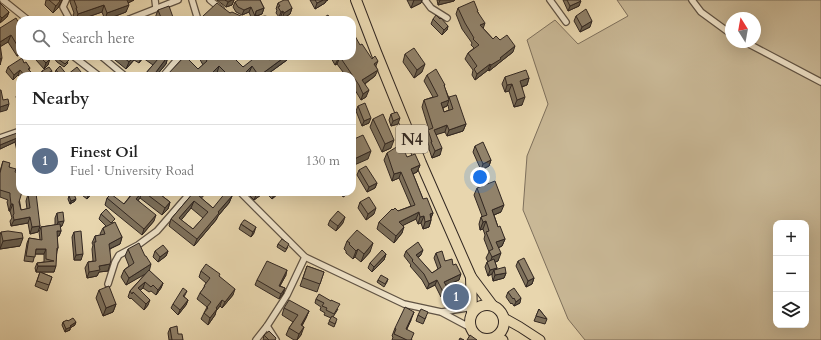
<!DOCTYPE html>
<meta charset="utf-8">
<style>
body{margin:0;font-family:Cardo,serif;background:#f6f6f6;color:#222}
.controls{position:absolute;right:12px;bottom:12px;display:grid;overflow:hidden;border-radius:8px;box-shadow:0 4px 16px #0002}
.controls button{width:36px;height:36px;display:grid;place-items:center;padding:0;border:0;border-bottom:1px solid #e0e0e0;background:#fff;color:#222;font:20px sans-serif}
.compass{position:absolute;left:725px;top:12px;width:36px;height:36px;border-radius:50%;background:#fff;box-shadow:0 4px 16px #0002;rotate:349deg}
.you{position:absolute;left:480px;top:177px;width:14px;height:14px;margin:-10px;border:3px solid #fff;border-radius:50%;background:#1a73e8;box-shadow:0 0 0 6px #1a73e833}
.badge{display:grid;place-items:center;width:26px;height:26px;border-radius:50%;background:#8f2418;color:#fff;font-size:13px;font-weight:700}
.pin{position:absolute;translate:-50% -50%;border:2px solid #fff;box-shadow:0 1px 4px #0006}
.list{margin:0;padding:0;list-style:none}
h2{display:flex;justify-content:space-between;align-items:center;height:52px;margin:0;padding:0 16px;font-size:17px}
h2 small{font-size:13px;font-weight:400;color:#767676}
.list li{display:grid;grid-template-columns:26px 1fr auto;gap:12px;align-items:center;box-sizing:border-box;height:72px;padding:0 16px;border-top:1px solid #e0e0e0}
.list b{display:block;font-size:15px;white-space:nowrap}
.list p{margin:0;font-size:13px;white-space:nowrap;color:#767676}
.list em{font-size:13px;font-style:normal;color:#767676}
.icon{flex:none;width:22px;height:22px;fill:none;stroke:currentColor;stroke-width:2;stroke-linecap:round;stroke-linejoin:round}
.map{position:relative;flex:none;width:821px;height:340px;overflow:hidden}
.search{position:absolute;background:#fff;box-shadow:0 4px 16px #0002;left:16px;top:16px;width:340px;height:44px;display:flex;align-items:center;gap:10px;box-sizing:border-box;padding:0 14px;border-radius:12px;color:#767676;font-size:15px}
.panel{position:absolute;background:#fff;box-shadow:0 4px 16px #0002;left:16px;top:72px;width:340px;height:124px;border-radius:12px}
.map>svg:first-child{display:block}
.green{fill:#c9b896;stroke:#7e705c;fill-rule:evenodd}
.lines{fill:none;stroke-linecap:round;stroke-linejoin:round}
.street-casing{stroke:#605344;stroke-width:8}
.primary-casing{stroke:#322721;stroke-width:11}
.highway-casing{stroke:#322721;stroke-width:12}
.street{stroke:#f0e4ca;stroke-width:5.5}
.primary{stroke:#e8d6ae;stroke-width:9}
.highway{stroke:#e8d6ae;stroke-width:10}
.wall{fill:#7d705b;stroke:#322721;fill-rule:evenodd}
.shaded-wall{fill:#665b4a;stroke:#322721}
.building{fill:#91826a;stroke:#322721;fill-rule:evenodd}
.labels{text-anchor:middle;stroke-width:3;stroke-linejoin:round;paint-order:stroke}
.shield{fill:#f0e4ca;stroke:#6b6054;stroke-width:1}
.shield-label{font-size:16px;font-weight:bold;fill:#322721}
</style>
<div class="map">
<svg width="821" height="340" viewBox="0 0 821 340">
<rect width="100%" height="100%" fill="#e8d6ae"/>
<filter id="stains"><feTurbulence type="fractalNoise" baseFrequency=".005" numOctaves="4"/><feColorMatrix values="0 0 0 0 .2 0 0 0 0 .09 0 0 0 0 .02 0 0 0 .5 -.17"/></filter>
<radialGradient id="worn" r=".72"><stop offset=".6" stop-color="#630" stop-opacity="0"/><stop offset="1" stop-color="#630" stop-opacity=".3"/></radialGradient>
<path class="green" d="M617,0H821V340H585L568,319L523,210L527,156L548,104L527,40L555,20L578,44L628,16ZM731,18H755V42H731ZM776,223H806V325H776Z"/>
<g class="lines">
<g class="street-casing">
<g id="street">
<path d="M3,0L28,20"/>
<path d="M66,0L63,7L70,20"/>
<path d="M155,0L156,8"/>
<path d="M192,0L198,20"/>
<path d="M210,0L221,9"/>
<path d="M425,0L431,8L447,18"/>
<path d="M550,0L566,22"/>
<path d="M692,0L701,12L731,34"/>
<path d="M127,20L178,0"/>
<path d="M745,42L821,82"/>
<path d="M73,56L99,76"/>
<path d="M101,56L125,76"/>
<path d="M163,76L180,56"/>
<path d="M0,138L20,131"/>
<path d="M240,192L305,257L404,304L441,312L471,328"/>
<path d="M108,284L115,262L119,255L138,245L157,231L191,192"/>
<path d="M442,312L479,306"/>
<path d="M267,326L276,340"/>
<path d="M256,340L267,326L287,295L305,257"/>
</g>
</g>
<g class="primary-casing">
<g id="primary">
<path d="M504,318L520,327L540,340"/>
<path d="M495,337L503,340"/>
</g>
</g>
<g class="highway-casing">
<g id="highway">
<path d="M356,0L376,52L421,163L471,277L492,305"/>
<path d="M471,277L472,313"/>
<circle cx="487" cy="322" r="17"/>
</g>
</g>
<use href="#street" class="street"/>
<use href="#primary" class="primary"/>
<use href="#highway" class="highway"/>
</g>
<g class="wall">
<path d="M46,0H62L58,8L53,13L45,5Z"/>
<path d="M70,0H134L128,3L126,12L105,20L102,12L79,20H75L73,15L74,13L70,2Z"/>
<path d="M217,0H234L232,5L226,7Z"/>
<path d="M260,0L264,8L262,14L257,16L259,17L272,20H252L249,12L242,15L236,12L233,7L235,2Z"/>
<path d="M310,0H328L326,1L325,3L315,9Z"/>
<path d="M407,0H422L421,3L411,8Z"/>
<path d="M437,0H455L454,1L438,5Z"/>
<path d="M563,0H580L579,6L568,11Z"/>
<path d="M0,3L9,12L7,17L0,23Z"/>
<path d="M278,3L292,8L290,14L282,19L281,16L279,17L276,13L277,10L276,9Z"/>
<path d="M458,8L478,12L483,28L493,39L500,40L513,52L499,63L498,64L489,71L488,70L475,80L472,75L473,70L465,59L468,53L474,48L471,45L472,43L462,29L456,14Z"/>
<path d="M158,10L174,20H156L155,18Z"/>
<path d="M230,13L248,20H202L203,16Z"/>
<path d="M576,16L590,27L580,32L574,21Z"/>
<path d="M433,19H440L448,26L447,30L442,35L431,24Z"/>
<path d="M0,28L19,35L20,37V55L17,56L8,42L0,46V65Z"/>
<path d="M360,45L376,67L375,76L365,84L366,97L361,100L352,85V76H346L337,64L335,65L330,56H352Z"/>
<path d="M405,54L422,72L414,78L403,62Z"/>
<path d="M38,56H47L48,65L44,69L36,60Z"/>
<path d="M52,56H63L68,63L64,67L57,62Z"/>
<path d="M87,56H95L91,60Z"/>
<path d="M110,56H168L166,64L156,76H145L146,73L153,65L143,58L139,63L134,60L126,69Z"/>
<path d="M198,56H232L243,67L269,60L274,56H290L288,57L287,60L265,76H252L249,73L246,76H220L217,73L213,76H165L198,69L203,65Z"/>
<path d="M24,63L30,68L29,70L32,76H20V77L18,75L13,80L6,72L8,67Z"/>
<path d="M56,70L67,75L81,72L79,76H54Z"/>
<path d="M42,71L51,74L47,76H42L41,73Z"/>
<path d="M427,75L445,85L444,86L449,98V97L466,124L463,131L447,136L445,132L436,134L440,155L432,158L429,149V146L426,137L428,130H429L422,107L424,100L433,97L424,81ZM448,105L449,110L444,112L443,108L447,106Z"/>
<path d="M505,77L529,78L527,85L522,87V105L514,107L509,91L505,92L502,84Z"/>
<path d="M20,89V104L16,97L18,91Z"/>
<path d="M358,106L369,123L362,126L356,111Z"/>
<path d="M391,114L398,124L391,126L389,120Z"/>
<path d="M373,119L391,148L382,152L370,127Z"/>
<path d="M20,132V156H18L15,142L0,149Z"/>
<path d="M475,146L491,160L489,166L481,170L473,152Z"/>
<path d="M387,153L407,157L420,165L417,172L413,174L423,199L433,213L431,218V220L429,227L423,229L421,223L418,224L416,219L403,225L402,233L394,243L377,229L379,222L393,210L398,211L411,206L399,178L392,181L384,160Z"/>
<path d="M3,161L15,172L21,210L27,209L26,201L28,194L40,226L38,232L30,234L28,223L11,226L10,221L12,218L10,211H9L7,202L8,200L0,197V171Z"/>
<path d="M359,170L377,183L375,188L367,192L357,175Z"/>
<path d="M477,188L501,212L494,215L498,227L505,239L502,246L498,248V261L495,262L497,268L496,270L506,273L504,278L493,281L492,276V274L488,276L485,267L487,262H488L486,258L489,252L484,239L485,235L483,229L480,230L479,224L481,217L482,216L474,195Z"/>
<path d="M78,192H93L87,199Z"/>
<path d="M133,192H157L170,202L168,209L162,215L140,198L138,200L154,221L142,235L105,205L107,198L124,204Z"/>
<path d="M194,192L213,208L232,196L229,203L218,216L216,220L194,246L169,226L171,219ZM191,208L203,218L193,229L181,220Z"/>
<path d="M248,192H280L272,199L265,192L254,200L248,194Z"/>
<path d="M340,192H350L349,193L343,197Z"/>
<path d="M69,196L75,201L70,204L68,199Z"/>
<path d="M360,202L374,214L366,220L358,208Z"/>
<path d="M57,213L62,226L60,227L61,231L59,236H57L58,248L57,251L54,272H36L35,268L37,263L44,262V254H35L33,262L24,261L27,243L29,238L40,240L39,232L41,227L55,225V218Z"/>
<path d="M101,214L114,223L122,237L120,244L110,249L108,271L99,272L97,276L87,278L85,268L88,262L93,261L92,249L93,245L92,243L95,236L101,235L100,234L103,228L106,226L99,219Z"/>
<path d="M330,220L343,223L336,231L328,225Z"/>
<path d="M241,224L254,233L251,237L239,229Z"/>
<path d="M1,232L20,246L0,249V235Z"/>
<path d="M74,232L81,260H74L72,237Z"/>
<path d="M347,241L370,252L361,262L355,257L353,259L346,253V251L344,249Z"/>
<path d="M278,244L288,247L285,252L277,247Z"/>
<path d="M128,249L149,271L163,283L161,288L156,295L151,291L149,292L143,288L140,290L148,305L144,310L131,298L130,299L128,297L130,291L147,272L126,285L121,277L124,270L129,266L125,256Z"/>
<path d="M155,251H168L166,256L158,262L153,257Z"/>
<path d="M406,251L421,255L418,258L432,273L438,269L434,258L436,253L445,261L453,265L459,280L446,285V294L441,297L435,285L427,289L422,280L410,266L411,265L404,256Z"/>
<path d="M386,254L384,260L372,272L368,268L370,263Z"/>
<path d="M518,261L534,278L532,284L526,287L516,266Z"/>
<path d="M307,266L324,272L317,292L300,286Z"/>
<path d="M201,271L219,276L233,295L222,308L220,306L216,311L215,315L208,325L201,319L207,307L197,299L200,293L203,289L206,283L199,277Z"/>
<path d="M40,272L52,277L47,291L35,286Z"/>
<path d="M286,275L280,286L285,288L283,294L279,299L255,285L257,280Z"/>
<path d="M388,279L387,282L384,287L377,282L378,280Z"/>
<path d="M99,290L116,304L113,312L103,316L96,298Z"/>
<path d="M187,291L184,297L188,300L186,305L178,315L171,308L173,304Z"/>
<path d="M508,292L520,303L514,306L512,303L511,304L506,297Z"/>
<path d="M316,299L338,309L333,317L336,322L334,327L328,324L331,318L324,315L325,313L320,310L321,307L315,303Z"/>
<path d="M284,308L309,311L306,318L302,326L301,335L297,340H294L286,335L289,328L293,322L282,315Z"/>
<path d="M539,309L547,319L545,324L534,321Z"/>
<path d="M418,315L426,317L423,324L416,321Z"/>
<path d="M411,320L406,330L412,340H392L393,337L392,336L395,328Z"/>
<path d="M68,321L75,325L70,328V330L65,332L62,325L63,322Z"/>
<path d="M170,328L178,334L183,340H169L168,333Z"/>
<path d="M264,335L276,340H263Z"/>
</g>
<g class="shaded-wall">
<path d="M58,0H62L58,8L53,13Z"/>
<path d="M126,0H134L124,5Z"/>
<path d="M232,0H234L232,5L226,7L228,2Z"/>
<path d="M323,0H328L326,1L325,3L315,9L317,3Z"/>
<path d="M414,0H422L421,3L411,8Z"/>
<path d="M440,0H455L454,1L438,5Z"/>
<path d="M581,1L579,6L568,11L570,6Z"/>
<path d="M104,5L102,12L79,20H76L78,14Z"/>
<path d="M129,5L126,12L105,20L107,13Z"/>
<path d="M251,7L249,12L242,15L244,10Z"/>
<path d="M264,8L262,14L256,16V15L255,17L256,11Z"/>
<path d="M292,8L290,14L282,19L284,13Z"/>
<path d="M283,11L281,16L279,17L281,12Z"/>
<path d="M9,12L7,17L0,23L2,18Z"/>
<path d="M592,21L590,27L580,32L582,27Z"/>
<path d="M485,23L483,29L480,25Z"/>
<path d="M448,26L447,30L442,35L444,30Z"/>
<path d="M20,30V35L14,38L17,32Z"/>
<path d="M11,35L8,42L0,47V42Z"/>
<path d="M515,46L513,52L499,63L498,64L489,71L491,65Z"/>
<path d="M20,50V55L17,56Z"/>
<path d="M92,56H95L91,60Z"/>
<path d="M134,56H136L134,60L126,69L129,62Z"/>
<path d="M142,56H144L139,63Z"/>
<path d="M168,56L166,64L156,76H153Z"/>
<path d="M286,56H290L288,57L287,60L265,76H259Z"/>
<path d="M340,57L337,64L335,65L338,59Z"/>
<path d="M2,58L0,65V59Z"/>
<path d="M50,59L48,65L44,69L46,63Z"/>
<path d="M378,61L375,68L374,64Z"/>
<path d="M425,64L422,72L414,78L417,70Z"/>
<path d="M490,64L488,70L475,80L477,74Z"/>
<path d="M219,66L217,73L213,76H209Z"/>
<path d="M252,66L249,73L246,76H242Z"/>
<path d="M20,70L18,75L13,80L14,75Z"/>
<path d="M378,70L375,76L360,87L362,80Z"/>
<path d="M52,71L51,74L47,76H44V75Z"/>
<path d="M529,78L527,85L517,88L520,81Z"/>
<path d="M512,84L509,91L505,92L507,85Z"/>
<path d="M369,90L366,97L361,100L363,94Z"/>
<path d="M525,97L522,105L514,107L517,100Z"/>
<path d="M449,100L447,106L439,109L441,103Z"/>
<path d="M9,104L7,110L0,112V107Z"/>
<path d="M371,118L369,123L362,126L364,121Z"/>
<path d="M400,118L398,124L391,126L393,121Z"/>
<path d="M466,124L463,131L447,136L449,130Z"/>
<path d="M447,125L445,132L432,136L434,130Z"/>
<path d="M17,138L15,142L0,149V145Z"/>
<path d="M394,140L391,148L382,152L385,144Z"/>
<path d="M442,148L440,155L432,158L435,151Z"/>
<path d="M371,151L368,159L352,166V160Z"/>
<path d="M491,160L489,166L481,170L483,164Z"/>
<path d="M420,165L417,172L408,176L411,169Z"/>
<path d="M354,168L352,175V169Z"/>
<path d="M401,172L399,178L392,181L394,174Z"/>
<path d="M377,183L375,188L367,192L369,187Z"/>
<path d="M90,192H93L87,199L89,193Z"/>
<path d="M142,192L140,198L134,206L136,199Z"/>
<path d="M203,192H207L197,203L199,196Z"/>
<path d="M258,192H265L254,200L257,193Z"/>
<path d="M275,192H280L272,199Z"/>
<path d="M345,192H350L349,193L343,197Z"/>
<path d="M232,196L229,203L218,216L216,220L194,246L197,239L218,212Z"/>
<path d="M76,199L75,201L70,204L71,201Z"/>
<path d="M194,201L191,208L178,224L179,218Z"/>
<path d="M170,202L168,209L162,215L165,208Z"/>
<path d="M11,204H13L10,211H9Z"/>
<path d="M504,205L501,212L489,217L492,210Z"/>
<path d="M376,208L374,214L366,220L368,214Z"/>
<path d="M419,212L416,219L396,229L399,222Z"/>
<path d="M433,213L430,220V214Z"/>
<path d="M156,215L154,221L142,235L144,229Z"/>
<path d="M424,216L421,223L418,224L420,217Z"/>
<path d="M30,217L28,223L11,226L14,220Z"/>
<path d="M345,217L343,223L336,231L338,226Z"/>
<path d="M431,220L429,227L423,229L425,222Z"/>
<path d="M64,221L62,226L56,227L58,222Z"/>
<path d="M486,221L483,229L480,230L483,222Z"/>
<path d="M40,226L38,232L30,234L32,227Z"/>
<path d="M256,227L254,233L251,237L253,232Z"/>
<path d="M404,227L402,233L394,243L396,236Z"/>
<path d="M57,231H61L59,236H55Z"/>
<path d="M122,237L120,244L107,250L109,244Z"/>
<path d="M23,238L20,246L0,249L3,241Z"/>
<path d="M505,239L502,246L493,250L496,242Z"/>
<path d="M373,243L370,252L361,262L364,254Z"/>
<path d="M36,249H46L44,254H35Z"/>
<path d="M358,249L355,257L353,259L356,251Z"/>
<path d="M423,250L421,255L414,260L416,255Z"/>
<path d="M168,251L166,256L158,262L160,257Z"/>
<path d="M501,253L498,261L489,265L492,257Z"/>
<path d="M83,254L81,260H74L76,255Z"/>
<path d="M386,254L384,260L372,272L374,267Z"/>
<path d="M110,264L108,271L99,272L97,276L87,278L89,272L99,266Z"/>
<path d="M151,264L149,272L126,285L129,278Z"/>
<path d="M38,266H56L54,272H36Z"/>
<path d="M497,268L495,273L494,270L492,274L488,276L490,270Z"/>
<path d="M287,270L286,275L277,291L279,286Z"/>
<path d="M506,273L504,278L493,281L495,275Z"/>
<path d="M461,274L459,280L442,287L444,282Z"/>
<path d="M534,278L532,284L526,287L528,281Z"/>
<path d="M437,280L435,285L427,289L429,284Z"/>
<path d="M145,282L143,288L136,294L138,288Z"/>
<path d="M163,283L161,288L156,295L158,290Z"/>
<path d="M285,288L283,294L279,299L281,294Z"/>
<path d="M235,289L233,295L222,308L225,302Z"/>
<path d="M448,289L446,294L441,297L443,292Z"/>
<path d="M521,298L520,303L514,306L516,302Z"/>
<path d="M150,300L148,305L144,310L146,304Z"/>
<path d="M188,300L186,305L178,315L180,310Z"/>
<path d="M222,300L220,306L216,311L215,315L208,325L210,318L216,308Z"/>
<path d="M116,304L113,312L103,316L106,308Z"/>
<path d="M309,311L306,318L298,332L301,325Z"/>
<path d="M414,312L411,320L403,338L406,329Z"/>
<path d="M76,322L75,325L70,328V330L65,332L66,329Z"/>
<path d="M304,327L301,335L297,340L299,334Z"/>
</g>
<g class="building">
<path d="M49,0H59L60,1L56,6Z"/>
<path d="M74,0H127L129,5L107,13L104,5L78,14L76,8H77Z"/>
<path d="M225,0H232L228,2Z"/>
<path d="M238,0H260L264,8L256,11L255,16L251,7L244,10L238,7L235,2Z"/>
<path d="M284,0H288L292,8L284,13L283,11L281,12L278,7L280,6L278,3Z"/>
<path d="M315,0H323L317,3Z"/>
<path d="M567,0H580L581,1L570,6Z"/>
<path d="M474,1L478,11H477L485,23L480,25L493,39L496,36L500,40L507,35L515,46L500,58L501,59L491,65L490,64L477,74L474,69L477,66L468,53L479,45L473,39L474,38L465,23L458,8Z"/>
<path d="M0,3L9,12L2,18L0,16Z"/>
<path d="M217,3L230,13L232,12L243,17H246L248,20H207L203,16Z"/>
<path d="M169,6L174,20H162L158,10Z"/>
<path d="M586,9L592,21L582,27L576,16Z"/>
<path d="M256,15L259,17L265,16L269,17L272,20H253L257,17Z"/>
<path d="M328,15L331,20H322L321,19Z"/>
<path d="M436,15L440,19L441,18L448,26L444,30L433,19Z"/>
<path d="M128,16L130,20H121Z"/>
<path d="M140,17L142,20H137L136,19Z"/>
<path d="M16,18L20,25V30L17,32L20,37V50L11,35L0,42V28Z"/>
<path d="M355,36L360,45L362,44L372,59L375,56L378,61L374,64L378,70L362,80L369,90L363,94L359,85L340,57L338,59L336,56H352V37Z"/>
<path d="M0,44L2,58L0,59Z"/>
<path d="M414,48L425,64L417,70L405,54Z"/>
<path d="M39,56H47L50,59L46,63Z"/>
<path d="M55,56H63L69,60L65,64L58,59Z"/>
<path d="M122,56H134L129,62Z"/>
<path d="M154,56H168L153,76H150L146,73L158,59Z"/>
<path d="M185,56L198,69L207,61L204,56H232L243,67L257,56H267L269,60L274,56H286L259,76L252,66L242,76H226L225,75L226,73L219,66L209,76H166Z"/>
<path d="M22,58L24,63L26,62L30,68L28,69L33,74L31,76H25L20,70L14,75L8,67Z"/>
<path d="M60,66L67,75L77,67L81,72L78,75L79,76H61L56,70Z"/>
<path d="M49,67L52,71L44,75L42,71Z"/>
<path d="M436,69L445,85H444L449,100L441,103L444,112L453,109L449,97L456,95L466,124L449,130L447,125L434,130L442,148L435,151L431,142H432L428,130L433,128L424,100L438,96L427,75Z"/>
<path d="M526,70L529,78L520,81L525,97L517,100L512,84L507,85L505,77Z"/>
<path d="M0,90H1L3,100L8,99L9,104L0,107Z"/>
<path d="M365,103L371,118L364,121L358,106Z"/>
<path d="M397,112L400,118L393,121L391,114Z"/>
<path d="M383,114L394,140L385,144L373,119Z"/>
<path d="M20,132V152L17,138L0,145V139Z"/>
<path d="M363,135L371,151L352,160V140Z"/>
<path d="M483,142L491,160L483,164L475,146Z"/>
<path d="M398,146L399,147L402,146L407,157L415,154L420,165L411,169L423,199L427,198L433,213L430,214L431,220L425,222L424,216L420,217L419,212L399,222L404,227L396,236L379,222L392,209L393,210L395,208L398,211L415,205L401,172L394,174L387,153Z"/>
<path d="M3,161L10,163L9,167L16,169L15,172L20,173V192H22L19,202L21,210L30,208L28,194L36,193L40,226L32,227L30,217L14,220L13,215L14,214L13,204H11L10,196V193L0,190V173Z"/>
<path d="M352,164L354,168L352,169Z"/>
<path d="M366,166L377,183L369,187L359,170Z"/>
<path d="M495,181L504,205L492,210L498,227L500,226L505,239L496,242L501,253L492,257L489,251L493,249L486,232L489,231L486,221L483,222L481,217L487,215L477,188Z"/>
<path d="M134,192H142L136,199L156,215L144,229L107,198L111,194L124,204Z"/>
<path d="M144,192H157L170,202L165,208Z"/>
<path d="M194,192H203L199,196L213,208L226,192H228L232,196L218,212L219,213L197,239L171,219ZM194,201L208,212L193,229L179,218Z"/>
<path d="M74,194L76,199L71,201L69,196Z"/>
<path d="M369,197L376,208L368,214L360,202Z"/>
<path d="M106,209L115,219L111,223L101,214Z"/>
<path d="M338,211L345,217L338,226L330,220Z"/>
<path d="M63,212L64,221L58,222L57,213Z"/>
<path d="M244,220H245L256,227L253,232L241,224Z"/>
<path d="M115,222L122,237L109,244L111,260L110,264L99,266L100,270L89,272L88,262L96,261L94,242H96L95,236L105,234L103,228Z"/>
<path d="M60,224L61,231H57L58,248H57L56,266H38L37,263L54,261L46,259V249H36L35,257L26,256L29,238L42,240L41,227Z"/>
<path d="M357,230L373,243L364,254L358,249L356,251L349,244L350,243L347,241Z"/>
<path d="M8,231L22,233L23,238L3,241L1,232Z"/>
<path d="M81,231L83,254L76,255L74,232Z"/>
<path d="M282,239L289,244L286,249L278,244Z"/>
<path d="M418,242L423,250L416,255L432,273L441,267L436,253L442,251L445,261L452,259L453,265L456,264L461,274L444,282L448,289L443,292L437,280L429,284L424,274L412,261L413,260L406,251Z"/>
<path d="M139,243L145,256H146L151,264L129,278L124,270L134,263L128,249Z"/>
<path d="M163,245L168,251L160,257L155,251Z"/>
<path d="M382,250L386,254L374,267L370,263Z"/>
<path d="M524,258L534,278L528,281L518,261Z"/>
<path d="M494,259L497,268L490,270L487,262Z"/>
<path d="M267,261L287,270L279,286L285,288L281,294L257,280Z"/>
<path d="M206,264L220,274L219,276L235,289L225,302L222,300L216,308L217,309L210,318L204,313L208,308L207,307L211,302L200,293L205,286H204L210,278L201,271Z"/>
<path d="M307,266L324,272L320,284L303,278Z"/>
<path d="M505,267L506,273L495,275L494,270Z"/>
<path d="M149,270L163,283L158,290L153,285L151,287L145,282L138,288L150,300L146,304L133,292L132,294L130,291Z"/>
<path d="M40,272L52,277L49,285L37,281Z"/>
<path d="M381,275L388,279L385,284L378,280Z"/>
<path d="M109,286L116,304L106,308L99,290Z"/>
<path d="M183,288L187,291L183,296L188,300L180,310L173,304Z"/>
<path d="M514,288L521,298L516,302L514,298L513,299L508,292Z"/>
<path d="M319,294L331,301V300L340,304L334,314L326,310L327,308L322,306L324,303L316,299Z"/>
<path d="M289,300L309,311L301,325L304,327L299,334L289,328L298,315L284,308Z"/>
<path d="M405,307L414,312L406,329L414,333L411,340H407L394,334L396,329L395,328Z"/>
<path d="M421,309L428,312L425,319L418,315Z"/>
<path d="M539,309L547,319L536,316Z"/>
<path d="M332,316L337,319L335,324L329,321Z"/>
<path d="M73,318L76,322L70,326L71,327L66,329L63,322L67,320L68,321Z"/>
<path d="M177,326L178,334H182L183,340H172L170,328Z"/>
<path d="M269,331L276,338L275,340H269L264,335Z"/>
<path d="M470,335L477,340H467Z"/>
<path d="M460,338L464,340H459Z"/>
</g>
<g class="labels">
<rect class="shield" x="396" y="125" width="32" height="28" rx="3"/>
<g class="shield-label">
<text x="412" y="145">N4</text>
</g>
</g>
<rect width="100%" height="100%" filter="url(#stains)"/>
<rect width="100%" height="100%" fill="url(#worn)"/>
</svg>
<div class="controls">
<button>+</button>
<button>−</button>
<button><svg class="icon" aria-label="layers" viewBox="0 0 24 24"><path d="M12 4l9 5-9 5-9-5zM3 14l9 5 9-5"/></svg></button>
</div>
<svg class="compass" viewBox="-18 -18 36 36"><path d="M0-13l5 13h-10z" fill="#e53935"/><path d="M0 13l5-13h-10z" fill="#767676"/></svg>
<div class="you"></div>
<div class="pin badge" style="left:456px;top:297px;background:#5c6f8a">1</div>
<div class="search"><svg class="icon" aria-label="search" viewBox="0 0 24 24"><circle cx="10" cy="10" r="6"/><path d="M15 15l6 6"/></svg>Search here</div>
<section class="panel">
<h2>Nearby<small></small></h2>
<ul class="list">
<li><span class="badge" style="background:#5c6f8a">1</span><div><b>Finest Oil</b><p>Fuel · University Road</p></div><em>130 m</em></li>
</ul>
</section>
</div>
